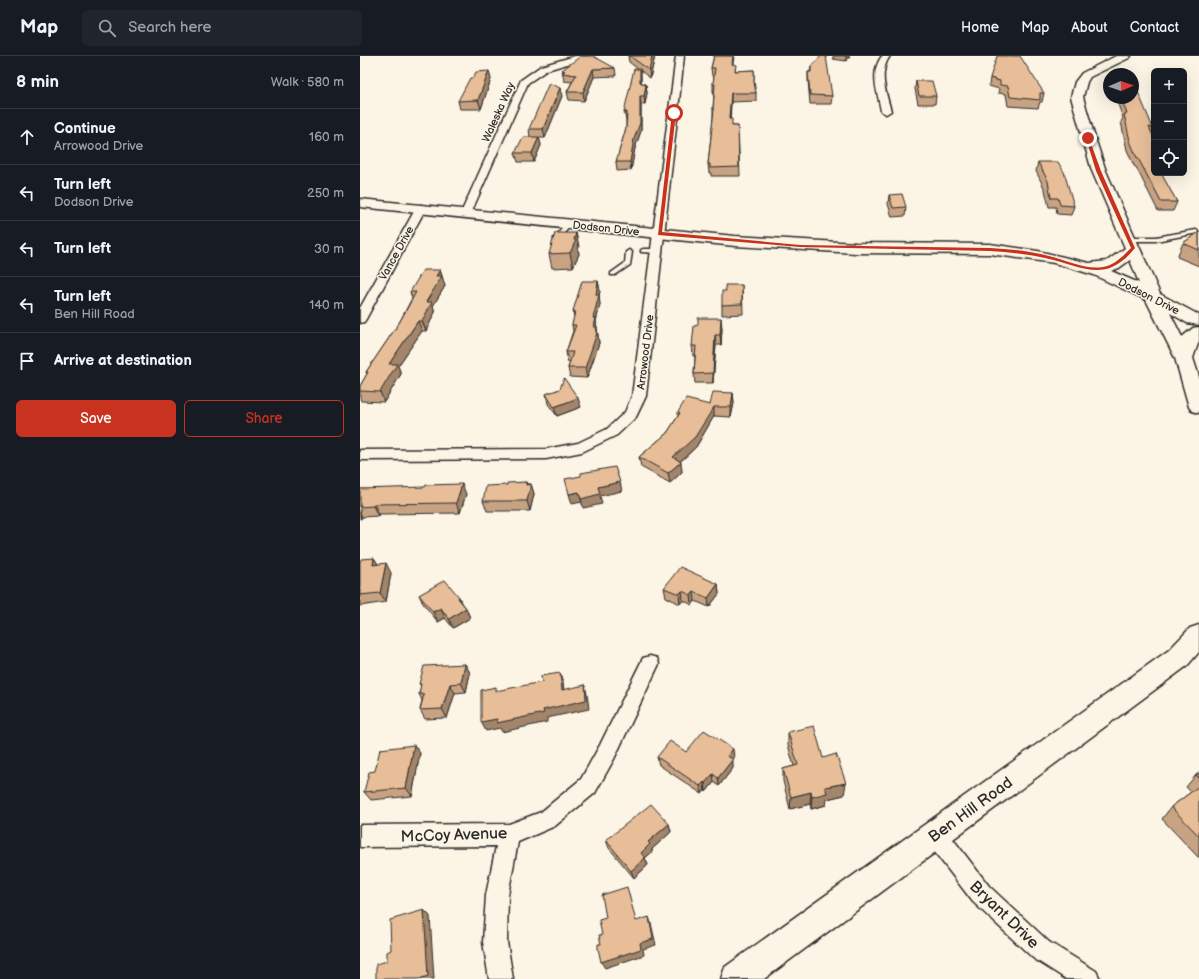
<!DOCTYPE html>
<meta charset="utf-8">
<style>
body{margin:0;font-family:"Balsamiq Sans",sans-serif;background:#20242c;color:#f1f3f6}
.controls{position:absolute;right:12px;top:12px;display:grid;overflow:hidden;border-radius:6px;box-shadow:0 4px 16px #0002}
.controls button{width:36px;height:36px;display:grid;place-items:center;padding:0;border:0;border-bottom:1px solid #363941;background:#171b24;color:#f1f3f6;font:20px sans-serif}
.compass{position:absolute;left:743px;top:12px;width:36px;height:36px;border-radius:50%;background:#171b24;box-shadow:0 4px 16px #0002;rotate:88deg}
.stop{position:absolute;width:12px;height:12px;margin:-9px;border:3px solid #c8321e;border-radius:50%;background:#fff}
.stop.end{background:#c8321e;border-color:#fff;box-shadow:0 1px 4px #0008}
.list{margin:0;padding:0;list-style:none}
h2{display:flex;justify-content:space-between;align-items:center;height:52px;margin:0;padding:0 16px;font-size:17px}
h2 small{font-size:13px;font-weight:400;color:#9ea1a6}
.list li{display:grid;grid-template-columns:26px 1fr auto;gap:12px;align-items:center;box-sizing:border-box;height:56px;padding:0 16px;border-top:1px solid #363941}
.list b{display:block;font-size:15px;white-space:nowrap}
.list p{margin:0;font-size:13px;white-space:nowrap;color:#9ea1a6}
.list em{font-size:13px;font-style:normal;color:#9ea1a6}
.actions{display:flex;gap:8px;padding:12px 16px}
.actions a{flex:1;padding:9px 0;border:1px solid #c8321e;border-radius:6px;text-align:center;font-size:14px;color:#c8321e}
.actions .main{background:#c8321e;color:#fff}
.icon{flex:none;width:22px;height:22px;fill:none;stroke:currentColor;stroke-width:2;stroke-linecap:round;stroke-linejoin:round}
.map{position:relative;flex:none;width:839px;height:923px;overflow:hidden}
header{display:flex;align-items:center;gap:24px;box-sizing:border-box;height:56px;padding:0 20px;background:#171b24;border-bottom:1px solid #363941}
header strong{font-size:19px}
nav{display:flex;gap:22px;margin-inline-start:auto;font-size:14px}
.search{width:280px;height:36px;background:#20242c;display:flex;align-items:center;gap:10px;box-sizing:border-box;padding:0 14px;border-radius:6px;color:#9ea1a6;font-size:15px}
main{display:flex}
aside{flex:1;background:#171b24}
.map>svg:first-child{display:block}
.lines{fill:none;stroke-linecap:round;stroke-linejoin:round}
.lane-casing{stroke:#2b2b2b;stroke-width:3}
.street-casing{stroke:#2b2b2b;stroke-width:3}
.secondary-casing{stroke:#2b2b2b;stroke-width:3}
.lane{fill:#fcf5e5;fill-rule:evenodd}
.street{fill:#fcf5e5;fill-rule:evenodd}
.secondary{fill:#fcf5e5;fill-rule:evenodd}
.wall{fill:#c8a383;stroke:#2b2b2b}
.shaded-wall{fill:#a2856a;stroke:#2b2b2b}
.building{fill:#e8be98;stroke:#2b2b2b}
.route{fill:#c8321e}
.labels{text-anchor:middle;stroke-width:3;stroke-linejoin:round;paint-order:stroke}
.far-street-label{font-size:11px;fill:#2b2b2b;stroke:#fcf5e5}
.near-street-label{font-size:16px;fill:#2b2b2b;stroke:#fcf5e5}
</style>
<header>
<strong>Map</strong>
<div class="search"><svg class="icon" aria-label="search" viewBox="0 0 24 24"><circle cx="10" cy="10" r="6"/><path d="M15 15l6 6"/></svg>Search here</div>
<nav><a>Home</a><a>Map</a><a>About</a><a>Contact</a></nav>
</header>
<main>
<aside>
<h2>8 min<small>Walk · 580 m</small></h2>
<ul class="list">
<li><svg class="icon" aria-label="ahead" viewBox="0 0 24 24"><path d="M12 20V5M6 11l6-6 6 6"/></svg><div><b>Continue</b><p>Arrowood Drive</p></div><em>160 m</em></li>
<li><svg class="icon" aria-label="left" viewBox="0 0 24 24"><path d="M17 20v-9H6M10 6l-5 5 5 5"/></svg><div><b>Turn left</b><p>Dodson Drive</p></div><em>250 m</em></li>
<li><svg class="icon" aria-label="left" viewBox="0 0 24 24"><path d="M17 20v-9H6M10 6l-5 5 5 5"/></svg><div><b>Turn left</b></div><em>30 m</em></li>
<li><svg class="icon" aria-label="left" viewBox="0 0 24 24"><path d="M17 20v-9H6M10 6l-5 5 5 5"/></svg><div><b>Turn left</b><p>Ben Hill Road</p></div><em>140 m</em></li>
<li><svg class="icon" aria-label="arrive" viewBox="0 0 24 24"><path d="M6 21V4h12l-3 4 3 4H6"/></svg><div><b>Arrive at destination</b></div></li>
</ul>
<div class="actions"><a class="main">Save</a><a>Share</a></div>
</aside>
<div class="map">
<svg width="839" height="923" viewBox="0 0 839 923">
<rect width="100%" height="100%" fill="#fcf5e5"/>
<filter id="ink" filterUnits="userSpaceOnUse"><feTurbulence type="fractalNoise" baseFrequency=".025" numOctaves="2"/><feDisplacementMap in="SourceGraphic" scale="8" xChannelSelector="R" yChannelSelector="G"/><feConvolveMatrix kernelMatrix="1 2 1 2 8 2 1 2 1" color-interpolation-filters="sRGB"/></filter>
<g filter="url(#ink)">
<g class="lines">
<g class="lane-casing">
<g id="lane">
<path d="M207,167L212,168L198,184H194V182Z"/>
<path d="M836,174L838,175V177L796,185H769L766,183L769,181H796Z"/>
<path d="M283,193H298L301,195L298,197L281,196V194Z"/>
<path d="M269,194L272,196L270,209L255,219H251V217L265,207L266,196Z"/>
</g>
</g>
<g class="street-casing">
<g id="street">
<path d="M215,0H228L227,2L187,14L168,27L111,157L106,160L102,159L101,157L161,24L181,10Z"/>
<path d="M316,0H324L286,340L276,361L257,379L222,396L186,403L0,404V394L186,393L218,387L247,373L265,356L272,340Z"/>
<path d="M522,0H530C518,17 526,36 531,55L526,58L521,55C518,36 509,17 522,0Z"/>
<path d="M61,149L66,152L6,263L4,266L0,267V252L56,152Z"/>
<path d="M290,600L297,602L299,608L254,703L235,737L195,770L158,786L148,839L147,886L153,923H129L123,886L126,839L136,790L0,791V769L149,768L181,756L221,723L240,689L283,602Z"/>
<path d="M575,767L583,770L629,830L689,886L736,915L740,923H706L673,902L613,846L567,786L564,778L567,770Z"/>
</g>
</g>
<g class="secondary-casing">
<g id="secondary">
<path d="M756,0H771L769,2L730,21L727,26L723,41L735,82L746,115L800,238L839,259V269L827,267L810,257L822,281L833,272L839,271V285L833,302L839,321V357L832,355L829,351L815,302L786,244L734,219L694,207L630,198L496,197L375,190L0,151V143L375,180L496,187L630,188L678,195L729,207L747,205L765,192L732,115L711,41L715,26L722,17ZM770,204L779,227L751,215L759,212Z"/>
<path d="M839,569V596L827,610L404,923H361L365,911L809,594L830,572Z"/>
</g>
</g>
<use href="#lane" class="lane"/>
<use href="#street" class="street"/>
<use href="#secondary" class="secondary"/>
</g>
<g class="wall">
<path d="M268,0H295L290,22L281,15V26L286,29L287,37L285,48H281V75L275,92L271,114L257,115L256,106L266,72V64L278,13L269,6Z"/>
<path d="M354,0H374L373,8L376,15L394,14V29L396,37V45L371,46L370,63L372,70H378L380,120H351V117H349L348,108L353,61V53L354,36H353V28L354,20H352L351,12Z"/>
<path d="M473,0H490L486,5L473,3Z"/>
<path d="M451,11L472,40L471,48H450L448,24V16H450Z"/>
<path d="M255,12L256,20L234,21L224,45L209,44L207,36L212,26L204,25L202,14Z"/>
<path d="M630,22L684,37L682,46H680L678,52L648,50L646,38L638,37L639,33L629,30Z"/>
<path d="M131,23L121,53H100L98,45Z"/>
<path d="M556,25L576,40L575,48H558L555,33Z"/>
<path d="M202,40L185,82H179L181,89L174,106H158L155,97L170,81L169,73Z"/>
<path d="M756,42H773L793,72L791,77L794,117L802,120L817,146L813,155H798L776,111L774,110L767,94L761,66L763,62L756,43Z"/>
<path d="M678,106L714,150L711,159L697,158L696,151H689L685,134L676,115Z"/>
<path d="M529,139L546,151L545,160L532,161L528,148Z"/>
<path d="M839,176V210L817,201L823,187Z"/>
<path d="M216,177L219,191L218,194L219,198L213,211L192,212L189,198Z"/>
<path d="M80,214L85,230L73,250L75,256L66,275H62L38,310L41,318L24,346L1,345L0,342V330L7,318L6,316L39,267L52,242L50,236Z"/>
<path d="M238,225L240,235L239,240L240,249L236,265L239,287L227,322L210,321L208,312L210,306H208L206,296L213,275L212,269L214,262L213,255Z"/>
<path d="M382,229L383,258L362,259V249L366,235Z"/>
<path d="M362,272L361,289H356L353,327H335L334,318L335,300H333L332,290Z"/>
<path d="M200,333L221,351L197,360L188,348L186,338Z"/>
<path d="M373,337L374,347L371,361L354,360L336,391L320,406L322,416L310,427L281,411L279,401L307,377L318,360V356L350,349Z"/>
<path d="M166,426L167,428H171L174,438L170,455H127L123,445L147,429Z"/>
<path d="M0,433L106,438L100,457L19,458L18,460L2,461L1,463H0Z"/>
<path d="M14,502L18,508L31,517L26,546L0,550V507Z"/>
<path d="M358,528L359,538L349,551L335,545L332,549L323,544L320,548L306,541L304,532Z"/>
<path d="M59,539L99,541L103,548L106,552L110,562L93,572L85,562L78,566L64,549Z"/>
<path d="M105,608L110,617L106,636L95,637L87,662L65,663L60,654L62,644L59,638L61,630L59,628Z"/>
<path d="M428,676L463,702L484,739L467,743L466,749L451,753L450,748L430,753L423,725V713L434,710L428,689Z"/>
<path d="M326,696L374,701L372,703L373,712L359,730L354,726L346,736L345,734L342,738L299,709L297,701Z"/>
<path d="M60,697L52,740L11,744L4,736L15,715Z"/>
<path d="M839,717V801H838L802,763L811,751L831,736L826,731L836,719Z"/>
<path d="M309,768L311,776L292,793V796L285,802L288,809L274,822L249,792L246,784Z"/>
</g>
<g class="shaded-wall">
<path d="M292,0H295L290,22L289,14Z"/>
<path d="M486,0H490L486,5Z"/>
<path d="M233,13L234,21L224,45L223,36Z"/>
<path d="M280,13L281,21V34L280,26Z"/>
<path d="M129,15L131,23L121,53L118,44Z"/>
<path d="M286,29L287,37L285,48L284,40Z"/>
<path d="M200,32L202,40L185,82L183,73Z"/>
<path d="M371,37V46L370,71L369,63Z"/>
<path d="M280,40L281,48V75L275,92L271,114L270,106Z"/>
<path d="M264,56H267L268,64H266Z"/>
<path d="M179,81L181,89L174,106L172,97Z"/>
<path d="M216,177L219,191L218,194L219,198L213,211L210,197Z"/>
<path d="M80,214L85,230L73,250L75,256L66,275L62,265L66,246L76,220Z"/>
<path d="M238,225L240,235L239,240L240,249L236,265L239,287L227,322L225,312Z"/>
<path d="M361,262L362,272L361,289L360,279Z"/>
<path d="M58,265L62,275L38,310L41,318L24,346L20,336L29,308Z"/>
<path d="M355,279L356,289L353,327V317Z"/>
<path d="M373,337L374,347L371,361V351Z"/>
<path d="M218,342L221,351L197,360L194,351Z"/>
<path d="M354,351V360L336,391L314,411L313,401Z"/>
<path d="M321,406L322,416L310,427L308,417Z"/>
<path d="M166,426L169,435L171,428L174,438L170,455L167,445L166,429Z"/>
<path d="M260,426L262,435L240,440L242,448L223,452L221,443L238,431Z"/>
<path d="M102,428L106,438L100,457L96,447Z"/>
<path d="M219,436L222,446L212,448L209,438Z"/>
<path d="M14,448L19,458L18,460L13,450Z"/>
<path d="M0,456L2,461L1,463L0,461Z"/>
<path d="M14,502L20,511L13,509Z"/>
<path d="M26,507L31,517L26,546L20,537Z"/>
<path d="M358,528L359,538L349,551L348,542Z"/>
<path d="M322,535L323,544L320,548L319,538Z"/>
<path d="M334,536L335,545L332,549L331,539Z"/>
<path d="M99,541L104,551L98,542Z"/>
<path d="M81,552L85,562L78,566L73,556Z"/>
<path d="M106,552L110,562L93,572L89,563Z"/>
<path d="M105,608L110,617L106,636L101,627Z"/>
<path d="M200,617L203,626L205,642L202,634Z"/>
<path d="M90,628L95,637L87,662L82,653Z"/>
<path d="M225,629L227,638L229,653L187,662V666L142,676L140,672L126,675L121,666Z"/>
<path d="M54,689L60,697L52,740L46,732Z"/>
<path d="M373,693L374,701L368,708L367,700Z"/>
<path d="M373,703V712L359,730L358,722Z"/>
<path d="M353,718L354,726L346,736L345,727Z"/>
<path d="M344,726L345,734L342,738L340,730Z"/>
<path d="M486,727L484,739L467,743L466,749L451,753L452,741L465,731Z"/>
<path d="M451,736L450,748L430,753L431,741Z"/>
<path d="M309,768L311,776L292,793V796L285,802L288,809L274,822L271,815L281,797L288,786Z"/>
<path d="M64,854L70,860L74,923H59Z"/>
<path d="M289,861L291,867L296,889L283,893L284,899L245,912L241,906L280,887Z"/>
</g>
<g class="building">
<path d="M221,0H233L255,12L233,13L223,36H207L216,19L202,17L205,15L202,14Z"/>
<path d="M270,0H292L289,14Z"/>
<path d="M354,0H373L372,8L376,9L375,15L394,14V26L396,37H371L369,63H372V70H378L379,111L350,112V108H348L354,53H353L355,28H353L355,12H351Z"/>
<path d="M461,0H466L472,40L450,39L448,16H451V11Z"/>
<path d="M637,0H660L684,37H680V44L650,41L648,30L640,29V25L630,22Z"/>
<path d="M274,13H280V26L286,29L284,40H280V67L274,83L270,106H256L266,72L267,56H264Z"/>
<path d="M129,15L118,44L98,45L110,22H113L116,16Z"/>
<path d="M556,25H572L576,40H559Z"/>
<path d="M189,27L200,32L183,73H169Z"/>
<path d="M773,35L778,36L793,72L789,71L794,82V117H801L817,146H801L778,102H777L770,85L764,58H767L761,42H773Z"/>
<path d="M163,81H179L172,97H155Z"/>
<path d="M678,106H698L704,116L714,150L700,149L698,142H691L688,125Z"/>
<path d="M542,138L546,151L533,152L529,139Z"/>
<path d="M839,176V194L823,187Z"/>
<path d="M195,177H216L214,184H216L210,197L189,198Z"/>
<path d="M63,214H80L76,220H82L66,246H72L62,265H58L29,308H37L20,336L0,335V330L8,316H6L39,267L56,236H50Z"/>
<path d="M222,225H238L236,239H239L233,262H236L234,271H237L236,277H237L225,312H208L213,296H206L216,269H212L215,255H213Z"/>
<path d="M365,229H382V248L362,249V235H366Z"/>
<path d="M338,262H361L360,279H355L353,317L334,318L336,290H332L334,270L338,269Z"/>
<path d="M204,322L218,342L194,351L186,338L200,333Z"/>
<path d="M353,336L373,337L371,351H354L335,381L313,401L321,406L308,417L279,401L307,377L320,357L318,356L326,343L350,349Z"/>
<path d="M255,411L260,426L238,431L240,438L221,443L219,436L209,438L205,423L221,420V417Z"/>
<path d="M166,426V429L171,428L167,445H123L126,430L147,429V427Z"/>
<path d="M102,428L96,447L14,448L13,450L0,451V433L65,431L66,429Z"/>
<path d="M14,502L13,509L26,507L20,537L0,539V507L1,503Z"/>
<path d="M320,511L358,528L348,542L334,536L331,539L322,535L319,538L304,532Z"/>
<path d="M85,524L99,541L98,542L106,552L89,563L81,552L73,556L59,539Z"/>
<path d="M105,608L101,627L90,628L82,653L60,654L64,638H59L61,628H59L64,610Z"/>
<path d="M200,617L202,634L225,629L226,644L183,654L184,657L137,667V663L121,666V634L136,631V635L182,626L181,620Z"/>
<path d="M454,670L463,702L476,698L486,727L465,731L467,737L452,741L451,736L431,741L423,713L438,709L428,676Z"/>
<path d="M344,674L373,693L367,700L373,703L358,722L353,718L345,727L344,726L340,730L297,701L310,685L326,696Z"/>
<path d="M54,689L46,732L4,736L9,716L15,715L20,693Z"/>
<path d="M839,717V722L836,719Z"/>
<path d="M839,730V780L811,751Z"/>
<path d="M291,748L309,768L288,786L290,788L281,797L285,802L271,815L246,784Z"/>
<path d="M267,831L276,865L289,861L293,883L280,887L281,893L241,906L238,892V888H241L239,879H242L239,864L246,862L242,839Z"/>
<path d="M64,854L68,920L59,923H16V908L27,905V896L31,894L30,864Z"/>
</g>
</g>
<path class="route" d="M314,56L316,57L302,176L440,189L630,192C650,193 669,195 689,200C706,204 725,214 743,211C755,209 763,200 771,192L736,115L726,82L728,81L729,82L741,115L775,192C745,229 723,210 685,202C667,198 649,196 630,195L440,191L298,179L312,57Z"/>
<g class="labels">
<g class="far-street-label">
<text transform="translate(138 56) rotate(-66)" y="4">Waleska Way</text>
<text transform="translate(246 172) rotate(6)" y="4">Dodson Drive</text>
<text transform="translate(36 197) rotate(-61)" y="4">Vance Drive</text>
<text transform="translate(789 240) rotate(27)" y="4">Dodson Drive</text>
<text transform="translate(285 296) rotate(-83)" y="4">Arrowood Drive</text>
</g>
<g class="near-street-label">
<text transform="translate(610 753) rotate(-36)" y="6">Ben Hill Road</text>
<text transform="translate(94 778) rotate(-2)" y="6">McCoy Avenue</text>
<text transform="translate(645 858) rotate(44)" y="6">Bryant Drive</text>
</g>
</g>
</svg>
<div class="controls">
<button>+</button>
<button>−</button>
<button><svg class="icon" aria-label="locate" viewBox="0 0 24 24"><circle cx="12" cy="12" r="6"/><path d="M12 2v4M12 18v4M2 12h4M18 12h4"/></svg></button>
</div>
<svg class="compass" viewBox="-18 -18 36 36"><path d="M0-13l5 13h-10z" fill="#e53935"/><path d="M0 13l5-13h-10z" fill="#9ea1a6"/></svg>
<div class="stop" style="left:314px;top:57px"></div>
<div class="stop end" style="left:728px;top:82px"></div>
</div>
</main>
